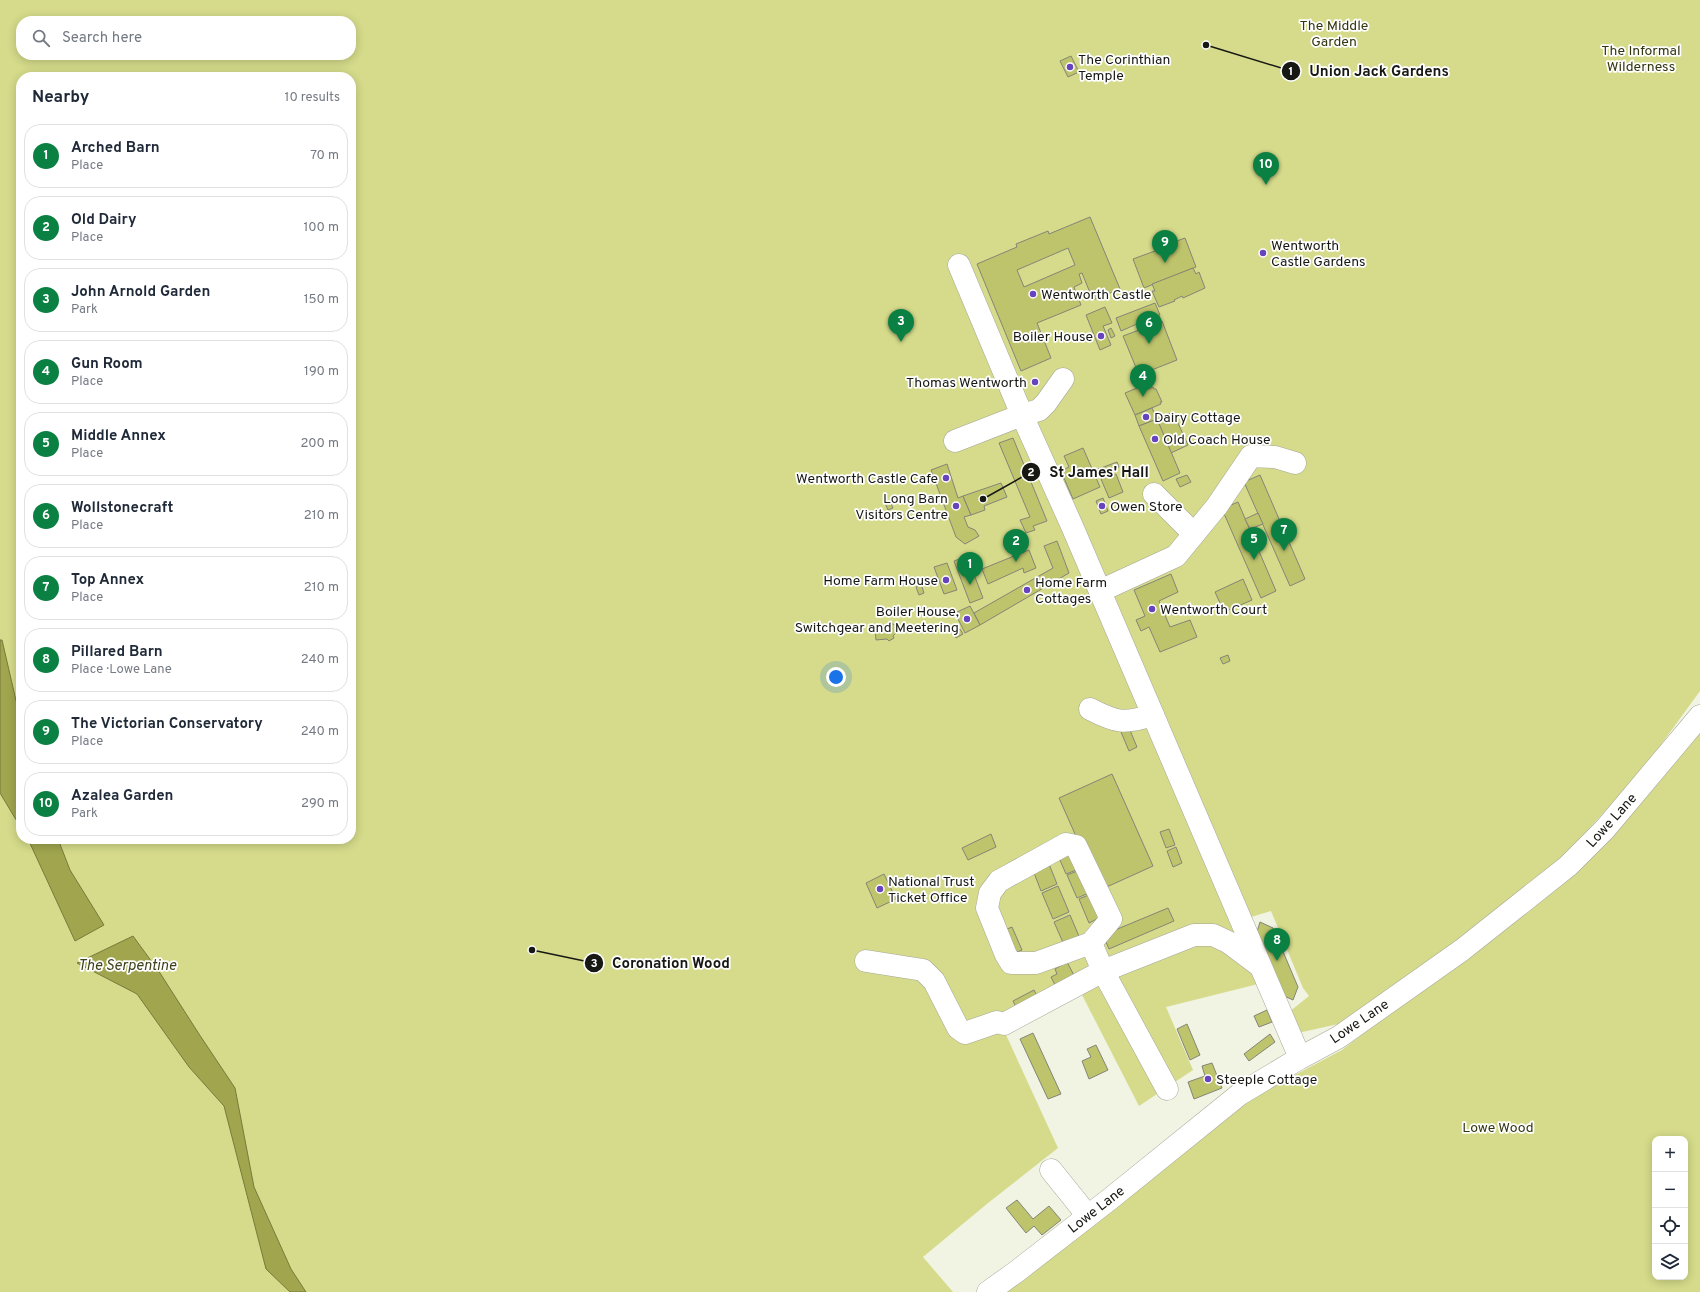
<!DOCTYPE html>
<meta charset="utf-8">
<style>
body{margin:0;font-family:Overpass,sans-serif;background:#f2f2f3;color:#1f2937}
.controls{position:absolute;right:12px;bottom:12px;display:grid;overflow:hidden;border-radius:8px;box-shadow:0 2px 10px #0003}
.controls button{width:36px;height:36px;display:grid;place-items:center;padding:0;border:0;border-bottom:1px solid #e0e1e3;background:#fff;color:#1f2937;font:20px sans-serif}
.you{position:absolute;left:836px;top:677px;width:14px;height:14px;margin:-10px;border:3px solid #fff;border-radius:50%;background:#1a73e8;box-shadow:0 0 0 6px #1a73e833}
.badge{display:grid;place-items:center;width:26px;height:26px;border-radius:50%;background:#0b8043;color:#fff;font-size:13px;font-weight:700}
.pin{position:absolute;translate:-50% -33px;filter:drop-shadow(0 1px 2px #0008)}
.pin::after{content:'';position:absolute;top:21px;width:14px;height:12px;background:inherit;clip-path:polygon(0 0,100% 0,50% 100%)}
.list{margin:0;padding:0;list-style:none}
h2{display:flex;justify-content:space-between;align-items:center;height:52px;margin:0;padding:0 16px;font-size:17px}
h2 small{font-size:13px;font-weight:400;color:#747a83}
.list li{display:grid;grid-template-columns:26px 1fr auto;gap:12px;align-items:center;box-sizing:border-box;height:64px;margin:0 8px 8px;padding:0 8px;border:1px solid #e0e1e3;border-radius:16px}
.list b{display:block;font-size:15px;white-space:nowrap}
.list p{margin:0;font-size:13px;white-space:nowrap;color:#747a83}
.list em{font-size:13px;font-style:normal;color:#747a83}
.icon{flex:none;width:22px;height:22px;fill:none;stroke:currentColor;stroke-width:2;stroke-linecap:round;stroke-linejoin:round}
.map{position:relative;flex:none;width:1700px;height:1292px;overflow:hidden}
.search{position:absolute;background:#fff;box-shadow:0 2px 10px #0003;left:16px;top:16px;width:340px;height:44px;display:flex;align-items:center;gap:10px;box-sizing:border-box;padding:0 14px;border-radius:16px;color:#747a83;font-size:15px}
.panel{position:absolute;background:#fff;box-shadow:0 2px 10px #0003;left:16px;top:72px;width:340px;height:772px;border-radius:16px}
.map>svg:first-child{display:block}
.green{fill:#d5db8a;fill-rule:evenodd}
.water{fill:#a0a54e;stroke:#777b3c}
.building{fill:#bec46c;stroke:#848577;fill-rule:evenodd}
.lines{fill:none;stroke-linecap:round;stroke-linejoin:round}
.minor-casing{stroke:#a6a799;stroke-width:23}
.minor{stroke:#fff;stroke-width:22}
.poi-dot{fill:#6744bd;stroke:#fff;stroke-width:1.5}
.labels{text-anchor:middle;stroke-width:3.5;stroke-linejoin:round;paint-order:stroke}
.park-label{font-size:14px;fill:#343610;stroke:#fff}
.poi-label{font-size:14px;fill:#171813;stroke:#fff;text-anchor:start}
.street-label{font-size:14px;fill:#171813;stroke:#fff}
.water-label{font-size:15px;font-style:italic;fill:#3e411b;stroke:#fff}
.leader{fill:none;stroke:#171813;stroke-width:1.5}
.callout-dot{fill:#171813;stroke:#fff;stroke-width:1.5}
.mark-label{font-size:12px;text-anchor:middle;font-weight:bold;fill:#fff}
.callout-label{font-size:15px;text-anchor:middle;font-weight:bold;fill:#171813;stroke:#fff;stroke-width:3.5;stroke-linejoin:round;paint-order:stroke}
</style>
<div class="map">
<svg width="1700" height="1292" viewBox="0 0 1700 1292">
<rect width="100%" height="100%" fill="#f1f3e3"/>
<g class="green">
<path d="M0,0H1700V691L1660,746L1616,799L1563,857L1462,937L1338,1024L1298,1033L1288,1013L1309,996L1303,988L1271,911L1231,923L1258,984L1166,1007L1193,1070L1139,1106L1078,987L1001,1024L1058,1148L988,1203L923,1257L953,1292H0ZM21,21H351V55H21ZM21,77H351V839H21Z"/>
<path d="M1700,726V1292H1002L1242,1103L1342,1050L1461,959ZM1655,1139H1685V1277H1655Z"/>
</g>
<g class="water">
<path d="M0,640H2L21,722V828L0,793Z"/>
<path d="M28,839H58L70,870L104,925L75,941Z"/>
<path d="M133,936L160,973L199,1034L235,1088L254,1187L291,1269L306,1292H290L266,1269L224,1106L189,1067L137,994L77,963Z"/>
</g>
<g class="building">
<path d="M1071,56L1079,72L1068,77L1060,61Z"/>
<path d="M1090,217L1120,289L1093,300L1082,273L1079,274L1082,283L1074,287L1081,305L1037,323L1051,358L1021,371L977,264L1017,247L1016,244L1048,231L1049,234ZM1068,248L1075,265L1024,287L1017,270Z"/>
<path d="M1185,238L1196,267L1144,288L1133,259L1155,251L1153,244L1161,241L1163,246Z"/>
<path d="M1193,268L1196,274L1199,272L1205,288L1183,298L1182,296L1174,300L1175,301L1159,307L1152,291H1155L1152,284Z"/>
<path d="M1155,303L1160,315L1143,322L1145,328L1162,321L1177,360L1139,375L1123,336L1139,330L1137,324L1121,331L1116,318Z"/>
<path d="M1105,307L1112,323L1103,326L1111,345L1100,350L1086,315Z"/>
<path d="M1111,328L1115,336L1111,338L1108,330Z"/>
<path d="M1144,385L1146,390L1153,387L1154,389H1156L1162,402H1160L1161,404L1135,415L1125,393Z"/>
<path d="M1152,408L1157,419L1139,426L1135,415Z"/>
<path d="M1173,412L1188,445L1171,453L1157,419Z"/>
<path d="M1157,419L1180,473L1163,481L1139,426Z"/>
<path d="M1013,438L1047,521L1033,526L1035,530L1026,533L1020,520L1030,517L999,443Z"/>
<path d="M1083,448L1100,487L1073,499L1061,471L1069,467L1064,456Z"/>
<path d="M1117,462L1119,467L1095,476L1093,471Z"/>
<path d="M947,464L958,498L963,496L971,515L964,517L968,527L975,530L979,536L965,544L956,537L931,470Z"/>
<path d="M1116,474L1123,492L1109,498L1101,479Z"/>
<path d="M1187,475L1191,482L1180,487L1176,479Z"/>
<path d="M1260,475L1305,579L1290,586L1244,482Z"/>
<path d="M1001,483L1007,497L984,506L985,510L971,515L963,496Z"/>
<path d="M1103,498L1108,511L1101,514L1096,501Z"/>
<path d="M890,501L893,508L888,510L885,503Z"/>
<path d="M1238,502L1276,591L1261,598L1222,509Z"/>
<path d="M1258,513L1263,524L1250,529L1245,519Z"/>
<path d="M1057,541L1069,573L980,625L974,613L1053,568L1044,546Z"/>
<path d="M1029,550L1036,568L1024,573L1023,568L988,584L982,569Z"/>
<path d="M967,556L983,598L970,603L954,561Z"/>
<path d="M947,563L957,590L944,594L934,567Z"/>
<path d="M1171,574L1178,592L1159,601L1170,627L1190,620L1197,637L1160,652L1149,627L1141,631L1136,620L1145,616L1134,590Z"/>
<path d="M1243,579L1252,600L1224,612L1215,592Z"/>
<path d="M921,584L924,593L919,595L916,587Z"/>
<path d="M970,606L980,625L965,633L955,613Z"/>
<path d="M891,623L897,626L898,631L893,636L894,638L889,641L887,639L876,640L875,630L882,625L886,627Z"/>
<path d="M960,629L963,634L956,638L953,632Z"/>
<path d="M1228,655L1230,661L1223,664L1220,658Z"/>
<path d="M1129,728L1137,747L1129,751L1121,732Z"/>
<path d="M1112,774L1153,866L1100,890L1059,798Z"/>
<path d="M1169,829L1175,845L1166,848L1160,832Z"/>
<path d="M991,834L996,847L968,860L962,848Z"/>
<path d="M1069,845L1079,869L1066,874L1056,851Z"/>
<path d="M1176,847L1182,863L1173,867L1167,851Z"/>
<path d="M1047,859L1057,884L1041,891L1031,865Z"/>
<path d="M1080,870L1089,893L1077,898L1067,875Z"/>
<path d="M884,874L896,899L877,908L866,883Z"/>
<path d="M1058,886L1069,912L1053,919L1042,893Z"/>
<path d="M1091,894L1101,917L1089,923L1079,899Z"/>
<path d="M1168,908L1174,921L1109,949L1103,935Z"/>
<path d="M1070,915L1081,941L1065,947L1054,922Z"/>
<path d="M1260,922L1273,928L1298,987L1293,1000L1280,994L1256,935Z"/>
<path d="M1012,927L1022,950L1012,954L1002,931Z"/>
<path d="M1067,962L1077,981L1058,991L1051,977L1057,974L1055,969Z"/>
<path d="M1034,990L1041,1003L1019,1013L1013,1001Z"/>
<path d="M1267,1010L1272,1022L1259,1027L1254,1016Z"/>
<path d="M1187,1024L1200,1055L1190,1060L1177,1029Z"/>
<path d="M1033,1033L1061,1094L1048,1099L1020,1039Z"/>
<path d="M1270,1034L1275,1042L1249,1061L1244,1054Z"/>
<path d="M1096,1045L1108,1070L1089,1079L1082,1061L1091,1057L1087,1049Z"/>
<path d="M1212,1063L1222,1088L1194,1099L1188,1082L1205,1076L1202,1066Z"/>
<path d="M1017,1200L1033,1219L1049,1206L1061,1220L1042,1235L1034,1226L1026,1233L1006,1208Z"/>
</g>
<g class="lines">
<g class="minor-casing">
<g id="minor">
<path d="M1063,379L1046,403L1039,410L1022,415L1072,526L1300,1058"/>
<path d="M955,441L1022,415L959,265"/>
<path d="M1154,494L1194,534"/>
<path d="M1100,591L1176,556L1217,506L1251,456L1275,457L1295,463"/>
<path d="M1090,709C1117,723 1124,724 1153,715"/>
<path d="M1091,943L1036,963H1011L1006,955L987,908L990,893L999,881L1066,844L1076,846L1111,919L1091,943L1103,971L1194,935H1213L1228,942L1260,966"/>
<path d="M866,961L923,970L934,981L958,1028L965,1033L997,1022L1004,1024L1103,971L1167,1089"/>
<path d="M1051,1170L1088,1216"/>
<path d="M988,1292L1016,1272L1110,1199L1240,1094L1300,1058L1339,1037L1462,950L1568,866L1605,829L1700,716"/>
</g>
</g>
<use href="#minor" class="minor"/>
</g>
<g class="poi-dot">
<circle cx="1070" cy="67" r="4"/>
<circle cx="1263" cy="253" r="4"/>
<circle cx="1033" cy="294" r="4"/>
<circle cx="1101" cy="336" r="4"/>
<circle cx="1035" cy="382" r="4"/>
<circle cx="1146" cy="417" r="4"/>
<circle cx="1155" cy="439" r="4"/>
<circle cx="946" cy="478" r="4"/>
<circle cx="956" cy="506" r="4"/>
<circle cx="1102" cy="506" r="4"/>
<circle cx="946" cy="580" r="4"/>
<circle cx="1027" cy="590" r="4"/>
<circle cx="1152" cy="609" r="4"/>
<circle cx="967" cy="619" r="4"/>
<circle cx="880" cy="889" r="4"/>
<circle cx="1208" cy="1079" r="4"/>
</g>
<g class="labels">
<g class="park-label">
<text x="1334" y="30">The Middle<tspan x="1334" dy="16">Garden</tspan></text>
<text x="1641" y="55">The Informal<tspan x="1641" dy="16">Wilderness</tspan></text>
<text x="1498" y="1132">Lowe Wood</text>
</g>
<g class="poi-label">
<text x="1078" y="64">The Corinthian<tspan x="1078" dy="16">Temple</tspan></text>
<text x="1271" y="250">Wentworth<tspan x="1271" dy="16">Castle Gardens</tspan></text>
<text x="1041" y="299">Wentworth Castle</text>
<text x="1093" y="341" text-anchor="end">Boiler House</text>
<text x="1027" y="387" text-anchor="end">Thomas Wentworth</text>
<text x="1154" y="422">Dairy Cottage</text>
<text x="1163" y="444">Old Coach House</text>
<text x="938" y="483" text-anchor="end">Wentworth Castle Cafe</text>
<text x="948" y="503" text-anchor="end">Long Barn<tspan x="948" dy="16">Visitors Centre</tspan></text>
<text x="1110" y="511">Owen Store</text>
<text x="938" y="585" text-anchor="end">Home Farm House</text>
<text x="1035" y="587">Home Farm<tspan x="1035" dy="16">Cottages</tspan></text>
<text x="1160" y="614">Wentworth Court</text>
<text x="959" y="616" text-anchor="end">Boiler House,<tspan x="959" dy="16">Switchgear and Meetering</tspan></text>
<text x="888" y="886">National Trust<tspan x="888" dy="16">Ticket Office</tspan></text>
<text x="1216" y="1084">Steeple Cottage</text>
</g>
<g class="street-label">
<text transform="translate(1611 820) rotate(-48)" y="5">Lowe Lane</text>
<text transform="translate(1359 1021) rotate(-34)" y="5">Lowe Lane</text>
<text transform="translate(1096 1209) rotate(-38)" y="5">Lowe Lane</text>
</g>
<g class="water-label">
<text x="127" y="970">The Serpentine</text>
</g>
</g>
<path class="leader" d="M1206 45L1291 71M983 499L1031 472M532 950L594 963"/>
<g class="callout-dot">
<circle cx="1206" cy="45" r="4"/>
<circle cx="983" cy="499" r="4"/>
<circle cx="532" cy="950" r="4"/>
<circle cx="1291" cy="71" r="10"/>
<circle cx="1031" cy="472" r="10"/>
<circle cx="594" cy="963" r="10"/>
</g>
<g class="mark-label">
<text x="1291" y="75">1</text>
<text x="1031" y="476">2</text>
<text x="594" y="967">3</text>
</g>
<g class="callout-label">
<text x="1379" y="76">Union Jack Gardens</text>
<text x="1099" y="477">St James' Hall</text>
<text x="671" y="968">Coronation Wood</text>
</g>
</svg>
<div class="controls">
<button>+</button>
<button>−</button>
<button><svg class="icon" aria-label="locate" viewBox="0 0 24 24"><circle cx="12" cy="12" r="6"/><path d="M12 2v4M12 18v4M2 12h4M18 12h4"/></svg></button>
<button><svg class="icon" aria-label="layers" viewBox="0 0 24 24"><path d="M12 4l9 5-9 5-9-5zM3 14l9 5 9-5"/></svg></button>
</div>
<div class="you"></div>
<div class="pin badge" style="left:970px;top:585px">1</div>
<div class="pin badge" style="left:1016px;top:562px">2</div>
<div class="pin badge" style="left:901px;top:342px">3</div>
<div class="pin badge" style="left:1143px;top:397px">4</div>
<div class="pin badge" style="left:1254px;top:560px">5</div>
<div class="pin badge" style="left:1149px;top:344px">6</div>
<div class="pin badge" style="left:1284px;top:551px">7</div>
<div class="pin badge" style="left:1277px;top:961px">8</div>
<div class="pin badge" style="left:1165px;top:263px">9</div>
<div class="pin badge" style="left:1266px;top:185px">10</div>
<div class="search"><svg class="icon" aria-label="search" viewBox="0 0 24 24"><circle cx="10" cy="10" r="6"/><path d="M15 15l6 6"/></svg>Search here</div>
<section class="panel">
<h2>Nearby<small>10 results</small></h2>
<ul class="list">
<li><span class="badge">1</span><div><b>Arched Barn</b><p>Place</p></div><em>70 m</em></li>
<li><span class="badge">2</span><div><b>Old Dairy</b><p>Place</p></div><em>100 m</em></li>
<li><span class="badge">3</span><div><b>John Arnold Garden</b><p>Park</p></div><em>150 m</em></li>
<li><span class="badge">4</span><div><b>Gun Room</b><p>Place</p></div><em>190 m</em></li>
<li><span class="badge">5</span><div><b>Middle Annex</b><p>Place</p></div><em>200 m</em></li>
<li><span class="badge">6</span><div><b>Wollstonecraft</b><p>Place</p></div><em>210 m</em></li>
<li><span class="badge">7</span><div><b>Top Annex</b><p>Place</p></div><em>210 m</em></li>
<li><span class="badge">8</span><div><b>Pillared Barn</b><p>Place · Lowe Lane</p></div><em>240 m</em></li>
<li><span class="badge">9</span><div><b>The Victorian Conservatory</b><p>Place</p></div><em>240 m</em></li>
<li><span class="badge">10</span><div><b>Azalea Garden</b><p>Park</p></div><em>290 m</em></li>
</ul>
</section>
</div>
